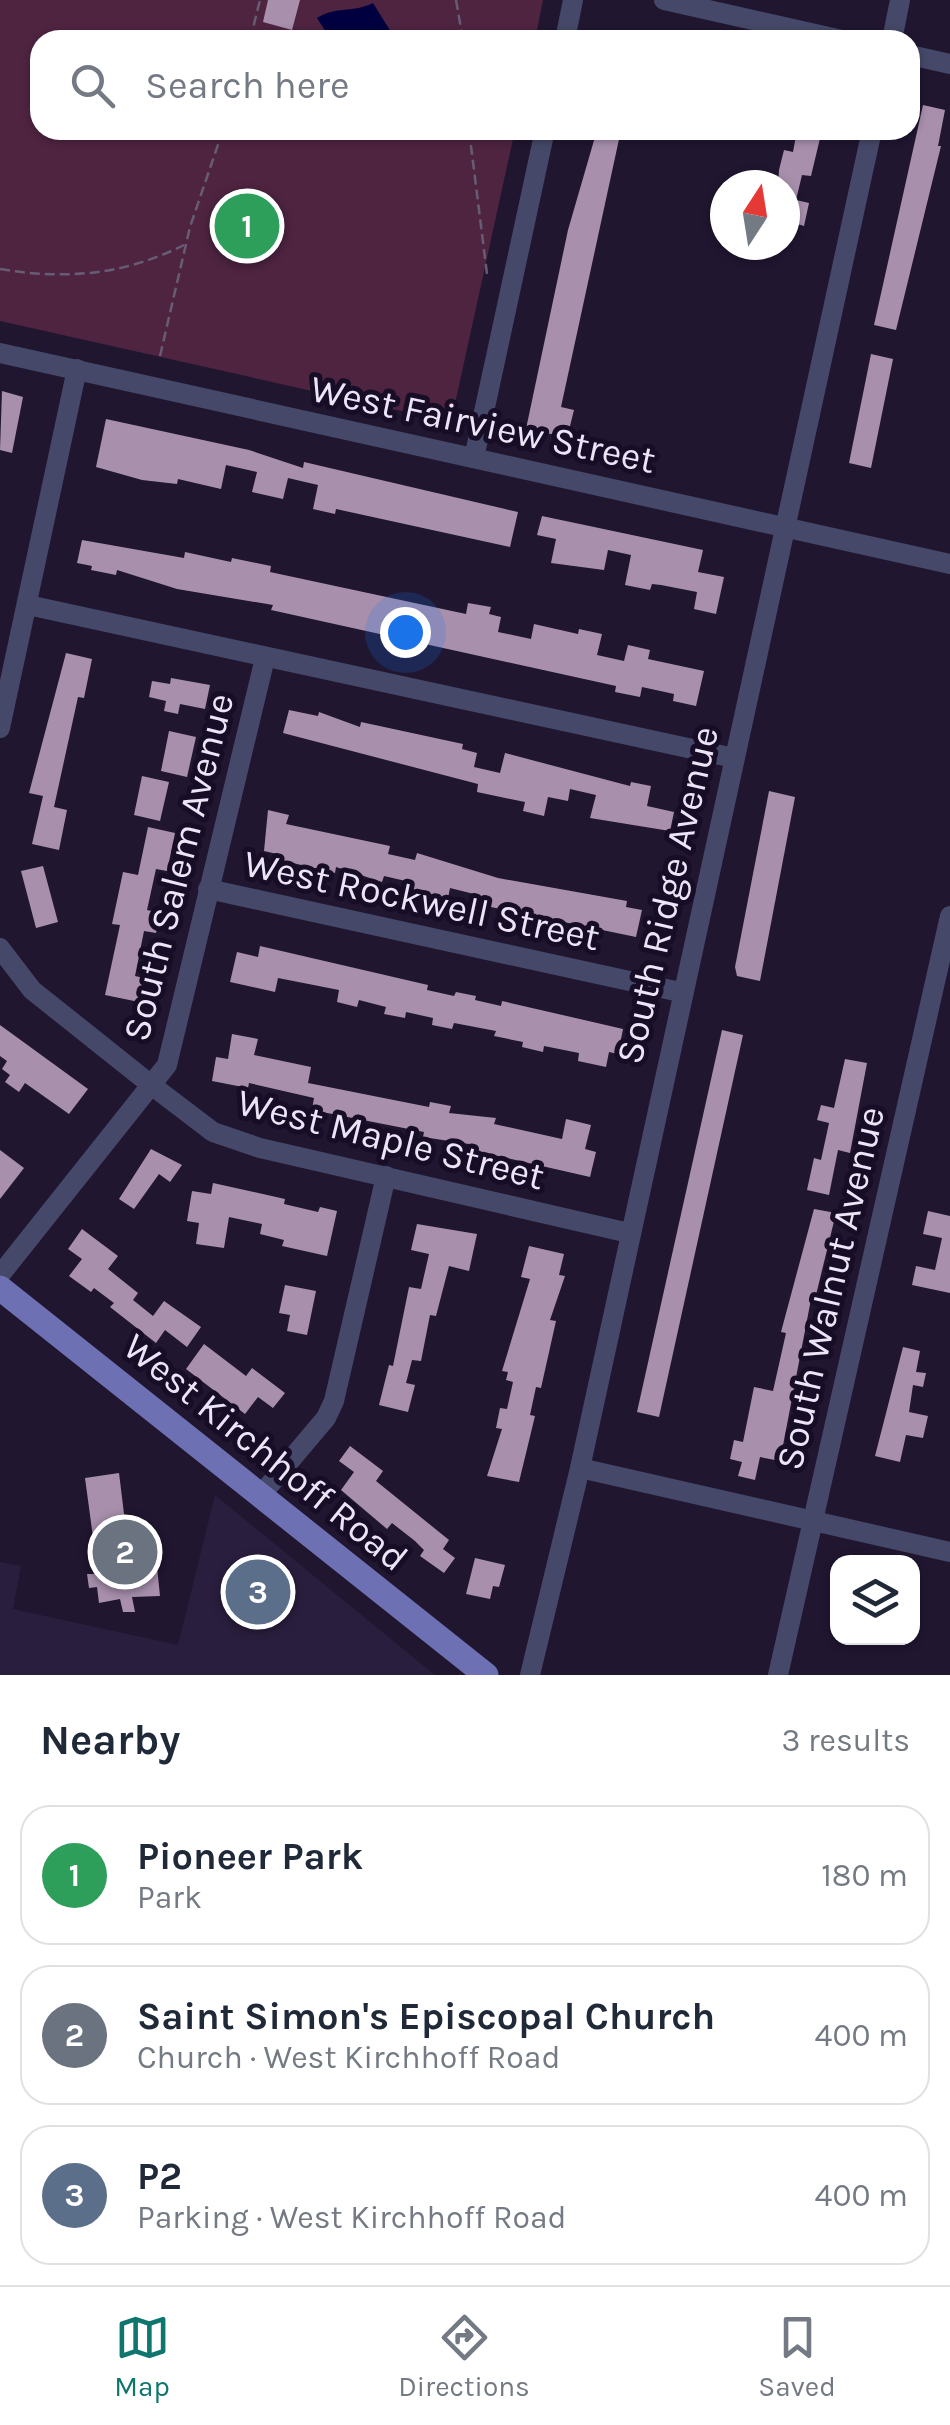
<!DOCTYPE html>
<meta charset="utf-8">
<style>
body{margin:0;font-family:Karla,sans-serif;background:#f6f6f7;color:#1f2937}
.controls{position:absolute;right:30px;bottom:30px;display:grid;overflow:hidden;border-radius:20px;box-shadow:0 2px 8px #0004}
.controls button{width:90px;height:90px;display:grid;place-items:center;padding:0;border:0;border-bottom:2px solid #e0e1e3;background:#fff;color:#1f2937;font:50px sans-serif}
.compass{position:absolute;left:710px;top:170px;width:90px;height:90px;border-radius:50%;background:#fff;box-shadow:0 2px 8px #0004;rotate:12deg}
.you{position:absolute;left:405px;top:632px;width:35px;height:35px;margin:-25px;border:8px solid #fff;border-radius:50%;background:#1a73e8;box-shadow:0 0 0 15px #1a73e833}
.badge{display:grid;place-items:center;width:65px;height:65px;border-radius:50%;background:#0f766e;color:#fff;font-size:32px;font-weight:700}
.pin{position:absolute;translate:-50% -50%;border:5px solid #fff;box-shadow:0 2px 10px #0006}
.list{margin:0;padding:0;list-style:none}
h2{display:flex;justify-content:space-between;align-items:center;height:130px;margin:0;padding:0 40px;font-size:42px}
h2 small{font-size:32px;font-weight:400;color:#747a83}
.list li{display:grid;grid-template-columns:65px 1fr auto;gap:30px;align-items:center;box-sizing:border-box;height:140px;margin:0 20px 20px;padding:0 20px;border:2px solid #e0e1e3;border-radius:30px}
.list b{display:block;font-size:38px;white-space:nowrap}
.list p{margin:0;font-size:32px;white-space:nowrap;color:#747a83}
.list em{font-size:32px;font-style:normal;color:#747a83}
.icon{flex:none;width:55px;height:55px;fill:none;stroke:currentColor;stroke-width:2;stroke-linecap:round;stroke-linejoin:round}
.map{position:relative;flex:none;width:950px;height:1675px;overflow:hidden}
.search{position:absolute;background:#fff;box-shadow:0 2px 8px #0004;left:30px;right:30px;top:30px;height:110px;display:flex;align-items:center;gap:25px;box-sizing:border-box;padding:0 35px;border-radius:30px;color:#747a83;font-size:38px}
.sheet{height:610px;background:#fff}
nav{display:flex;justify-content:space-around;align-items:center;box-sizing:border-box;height:140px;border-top:2px solid #e0e1e3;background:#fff;font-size:28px;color:#747a83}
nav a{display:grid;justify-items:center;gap:5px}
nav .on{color:#0f766e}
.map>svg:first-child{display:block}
.built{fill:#2a1e3e}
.green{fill:#4f2441}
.water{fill:#000040}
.building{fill:#a890ad}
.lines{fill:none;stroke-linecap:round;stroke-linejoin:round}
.path{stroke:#665d74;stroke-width:2.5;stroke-dasharray:10 5;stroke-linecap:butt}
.minor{stroke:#454868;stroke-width:20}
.major{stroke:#6d71b3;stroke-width:25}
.labels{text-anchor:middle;stroke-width:10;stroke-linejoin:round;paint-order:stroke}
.street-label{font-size:38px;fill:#ebe5f7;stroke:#170d26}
</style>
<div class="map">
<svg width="950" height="1675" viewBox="0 0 950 1675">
<rect width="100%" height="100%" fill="#201630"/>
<path class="built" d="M215,1495L435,1675H0V1562L21,1566L13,1609L178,1645Z"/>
<path class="green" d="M0,0H543L535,40H40V130H515L451,422L0,321Z"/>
<path class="water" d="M373,3L396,40H331L317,18C336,6 353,13 373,3Z"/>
<g class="building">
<path d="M268,0H300L292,30L263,22Z"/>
<path d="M923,105L945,110L938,146H941L896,330L874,325Z"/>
<path d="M597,130H621L561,407L574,410L568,434H551L526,429L568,230Z"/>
<path d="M797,130H822L811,176L802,175L796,200L809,203L804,226L791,222L790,226H785V185H778L779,170L784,150L793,152Z"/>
<path d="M871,354L893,359L871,468L849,463Z"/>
<path d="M2,391L23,397L12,453L0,450Z"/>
<path d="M106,419L249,450L303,468L304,462L518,512L510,547L336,509L335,514L313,509L318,485L288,478L283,499L252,492L257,472L226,465L221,489L178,479L177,484L142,480L96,467Z"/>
<path d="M542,516L703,550L698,572L724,577L716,614L694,609L697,592L661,585L652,584L650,590L625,585L631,555L608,550L604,570L551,563L556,539L537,535Z"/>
<path d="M82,540L184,558L185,552L231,562L232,558L271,566L270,572L466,614L468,603L491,607L489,614L501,617L498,632L531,639L534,624L578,634L579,629L602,634L597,655L624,661L628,645L650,650L648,659L704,671L696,706L673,701L674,694L642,687L640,697L615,692L616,686L271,610L273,605L177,589L117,570L116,575L91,570L92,566L77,563Z"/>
<path d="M66,653L92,659L84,698L78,697L54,807L67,810L59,850L32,844L43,796L29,793Z"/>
<path d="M171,678L210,685L205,709L180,704L178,714L164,711L166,701L149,697L152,681L170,684Z"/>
<path d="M289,710L318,716L319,712L360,727L361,722L463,744L462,749L477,753L474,767L500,773L505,753L630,786L631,782L651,786L647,806L674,812L670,831L590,818L596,795L570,789L568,801L548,797L544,816L523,811L525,802L477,792L478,784L283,733Z"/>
<path d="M169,731L196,737L187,777L161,771Z"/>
<path d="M142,776L169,782L160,821L134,815Z"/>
<path d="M769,791L795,797L760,981L737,976L735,967Z"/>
<path d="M268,810L289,815L286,824L390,846L388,854L415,860L417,853L498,878L627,901L626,907L642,910L636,937L472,903L474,894L450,888L448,898L409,889L410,882L384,876L382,882L336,867L335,873L276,859L277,854L264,851Z"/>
<path d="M148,827L175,833L167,871L156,869L147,910L161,913L156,933L144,931L135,976L144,978L139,1002L105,995L120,925L112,924L123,872L138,875Z"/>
<path d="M43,866L58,922L36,928L21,871Z"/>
<path d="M260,946L428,985L427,990L454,996L456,992L476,996L475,1000L501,1006L502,1001L623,1029L618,1054L609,1052L606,1067L578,1061L579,1053L544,1046L543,1052L522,1047L523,1042L494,1036L496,1031L454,1023L452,1029L432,1025L433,1018L406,1012L405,1018L384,1014L386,1007L359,1000L357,1007L337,1002L339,990L278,978L275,992L230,982L237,952L258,957Z"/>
<path d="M0,1025L88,1089L69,1114L25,1083L19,1092L5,1082L10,1075L2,1069L7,1061L0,1056Z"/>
<path d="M722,1030L743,1035L659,1417L637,1412Z"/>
<path d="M232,1034L258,1039L254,1055L311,1067L308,1083L429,1107L430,1102L451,1106L449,1113L496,1118L494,1124L562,1139L566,1119L591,1125L585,1149L596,1152L590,1177L468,1149L469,1144L423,1137L424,1132L312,1110L314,1098L249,1083L248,1088L212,1081L216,1057L228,1059Z"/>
<path d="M845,1059L867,1063L850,1153L838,1150L829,1195L807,1190L814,1158L821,1160L829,1123L817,1120L821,1105L834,1108Z"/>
<path d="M151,1149L182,1165L170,1182L159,1174L134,1209L119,1199Z"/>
<path d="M0,1150L24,1168L0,1199Z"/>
<path d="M213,1183L285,1199L284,1204L318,1212L320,1207L337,1211L327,1256L282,1246L284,1240L260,1234L262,1224L229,1217L224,1248L196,1244L199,1223L187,1221L192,1191L211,1194Z"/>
<path d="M814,1209L836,1213L816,1295L812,1294L780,1461L760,1457L755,1480L738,1476L742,1462L730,1459L734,1440L743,1442L754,1387L773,1391L786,1333L781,1332Z"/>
<path d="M928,1211L950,1216V1293L912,1285L916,1266L935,1270L942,1238L923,1234Z"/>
<path d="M417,1224L477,1234L469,1271L449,1266L436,1316L430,1315L421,1361L412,1360L406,1383L415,1385L408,1412L379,1405L389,1365L393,1366L409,1287L421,1289L429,1254L411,1250Z"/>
<path d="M82,1229L118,1256L108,1269L138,1293L133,1300L153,1316L164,1301L201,1327L187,1347L165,1330L156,1343L110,1307L114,1303L94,1288L91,1292L69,1276L82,1259L68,1249Z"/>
<path d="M529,1246L564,1254L559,1275L565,1276L550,1320L556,1321L541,1388L536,1387L530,1415L535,1416L519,1482L487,1476L502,1429L496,1428L500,1408L507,1409L513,1382L506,1380L508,1372L502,1371L530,1279L521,1277Z"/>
<path d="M285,1285L316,1291L307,1335L287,1331L290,1315L279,1313Z"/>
<path d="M204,1344L246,1376L252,1368L285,1393L273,1408L258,1397L245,1414L186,1369Z"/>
<path d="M903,1347L920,1351L916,1372L926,1373L923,1387L913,1385L909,1412L928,1416L923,1438L906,1435L900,1462L875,1456Z"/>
<path d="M350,1446L383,1471L376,1481L449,1540L443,1549L455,1558L444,1573L420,1556L424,1550L415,1541L392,1523L387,1529L341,1490L354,1472L339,1461Z"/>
<path d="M119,1473L126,1530L153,1528L160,1596L132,1597L135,1612H123L120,1599L99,1603L97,1587L89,1588L87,1574H98L85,1478Z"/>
<path d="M475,1558L505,1565L499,1587L493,1586L490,1599L466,1594Z"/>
</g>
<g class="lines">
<g class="path">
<path d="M456,0L463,40"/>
<path d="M250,40L260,0"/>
<path d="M469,130L487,274"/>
<path d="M0,269C66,280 124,275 184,245"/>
<path d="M160,356L190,227L223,130"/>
</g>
<g class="minor">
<path d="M664,0L842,40"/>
<path d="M565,40L573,0"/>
<path d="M892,40L900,0"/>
<path d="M910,55L950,64"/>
<path d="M0,353L950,564"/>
<path d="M474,458L545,130"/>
<path d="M28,605L734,758"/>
<path d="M0,728L77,369"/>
<path d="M208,889L680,992"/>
<path d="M0,948L32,990L150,1084L213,1132L260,1148L629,1233"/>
<path d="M0,1275L167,1065L265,658"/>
<path d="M580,1468L950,1552"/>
<path d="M261,1495L326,1418L334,1401L386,1176"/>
<path d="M530,1675L580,1468L872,130"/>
<path d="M778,1675L950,916"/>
</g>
<path class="major" d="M0,1288L486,1675"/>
</g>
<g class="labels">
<g class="street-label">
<text transform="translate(483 424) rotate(12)" y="13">West Fairview Street</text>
<text transform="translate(178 867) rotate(-76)" y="13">South Salem Avenue</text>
<text transform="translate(667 895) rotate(-77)" y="13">South Ridge Avenue</text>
<text transform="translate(422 900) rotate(12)" y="13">West Rockwell Street</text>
<text transform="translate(391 1139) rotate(14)" y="13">West Maple Street</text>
<text transform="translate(830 1288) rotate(-77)" y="13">South Walnut Avenue</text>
<text transform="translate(266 1452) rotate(39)" y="13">West Kirchhoff Road</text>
</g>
</g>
</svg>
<div class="controls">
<button><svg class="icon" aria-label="layers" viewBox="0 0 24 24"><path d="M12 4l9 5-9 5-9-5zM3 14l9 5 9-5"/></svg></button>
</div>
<svg class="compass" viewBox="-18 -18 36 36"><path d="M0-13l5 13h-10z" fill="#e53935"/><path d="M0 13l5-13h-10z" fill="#747a83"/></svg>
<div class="you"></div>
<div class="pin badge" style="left:247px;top:226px;background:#2e9e5b">1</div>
<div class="pin badge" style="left:125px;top:1552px;background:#6b7280">2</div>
<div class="pin badge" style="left:258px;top:1592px;background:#5c6f8a">3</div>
<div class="search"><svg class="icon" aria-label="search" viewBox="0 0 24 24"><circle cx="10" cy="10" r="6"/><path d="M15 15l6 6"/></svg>Search here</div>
</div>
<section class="sheet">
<h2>Nearby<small>3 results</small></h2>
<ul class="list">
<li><span class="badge" style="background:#2e9e5b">1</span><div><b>Pioneer Park</b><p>Park</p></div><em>180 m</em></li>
<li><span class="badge" style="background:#6b7280">2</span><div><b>Saint Simon's Episcopal Church</b><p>Church · West Kirchhoff Road</p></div><em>400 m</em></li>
<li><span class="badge" style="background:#5c6f8a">3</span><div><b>P2</b><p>Parking · West Kirchhoff Road</p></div><em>400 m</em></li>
</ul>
</section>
<nav>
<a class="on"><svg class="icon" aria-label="map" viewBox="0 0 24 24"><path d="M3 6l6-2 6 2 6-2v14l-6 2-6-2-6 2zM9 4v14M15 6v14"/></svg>Map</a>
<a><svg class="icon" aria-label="directions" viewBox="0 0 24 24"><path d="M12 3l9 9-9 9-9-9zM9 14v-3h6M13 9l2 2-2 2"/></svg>Directions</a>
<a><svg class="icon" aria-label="saved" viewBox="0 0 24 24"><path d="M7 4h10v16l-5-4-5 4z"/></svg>Saved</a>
</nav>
